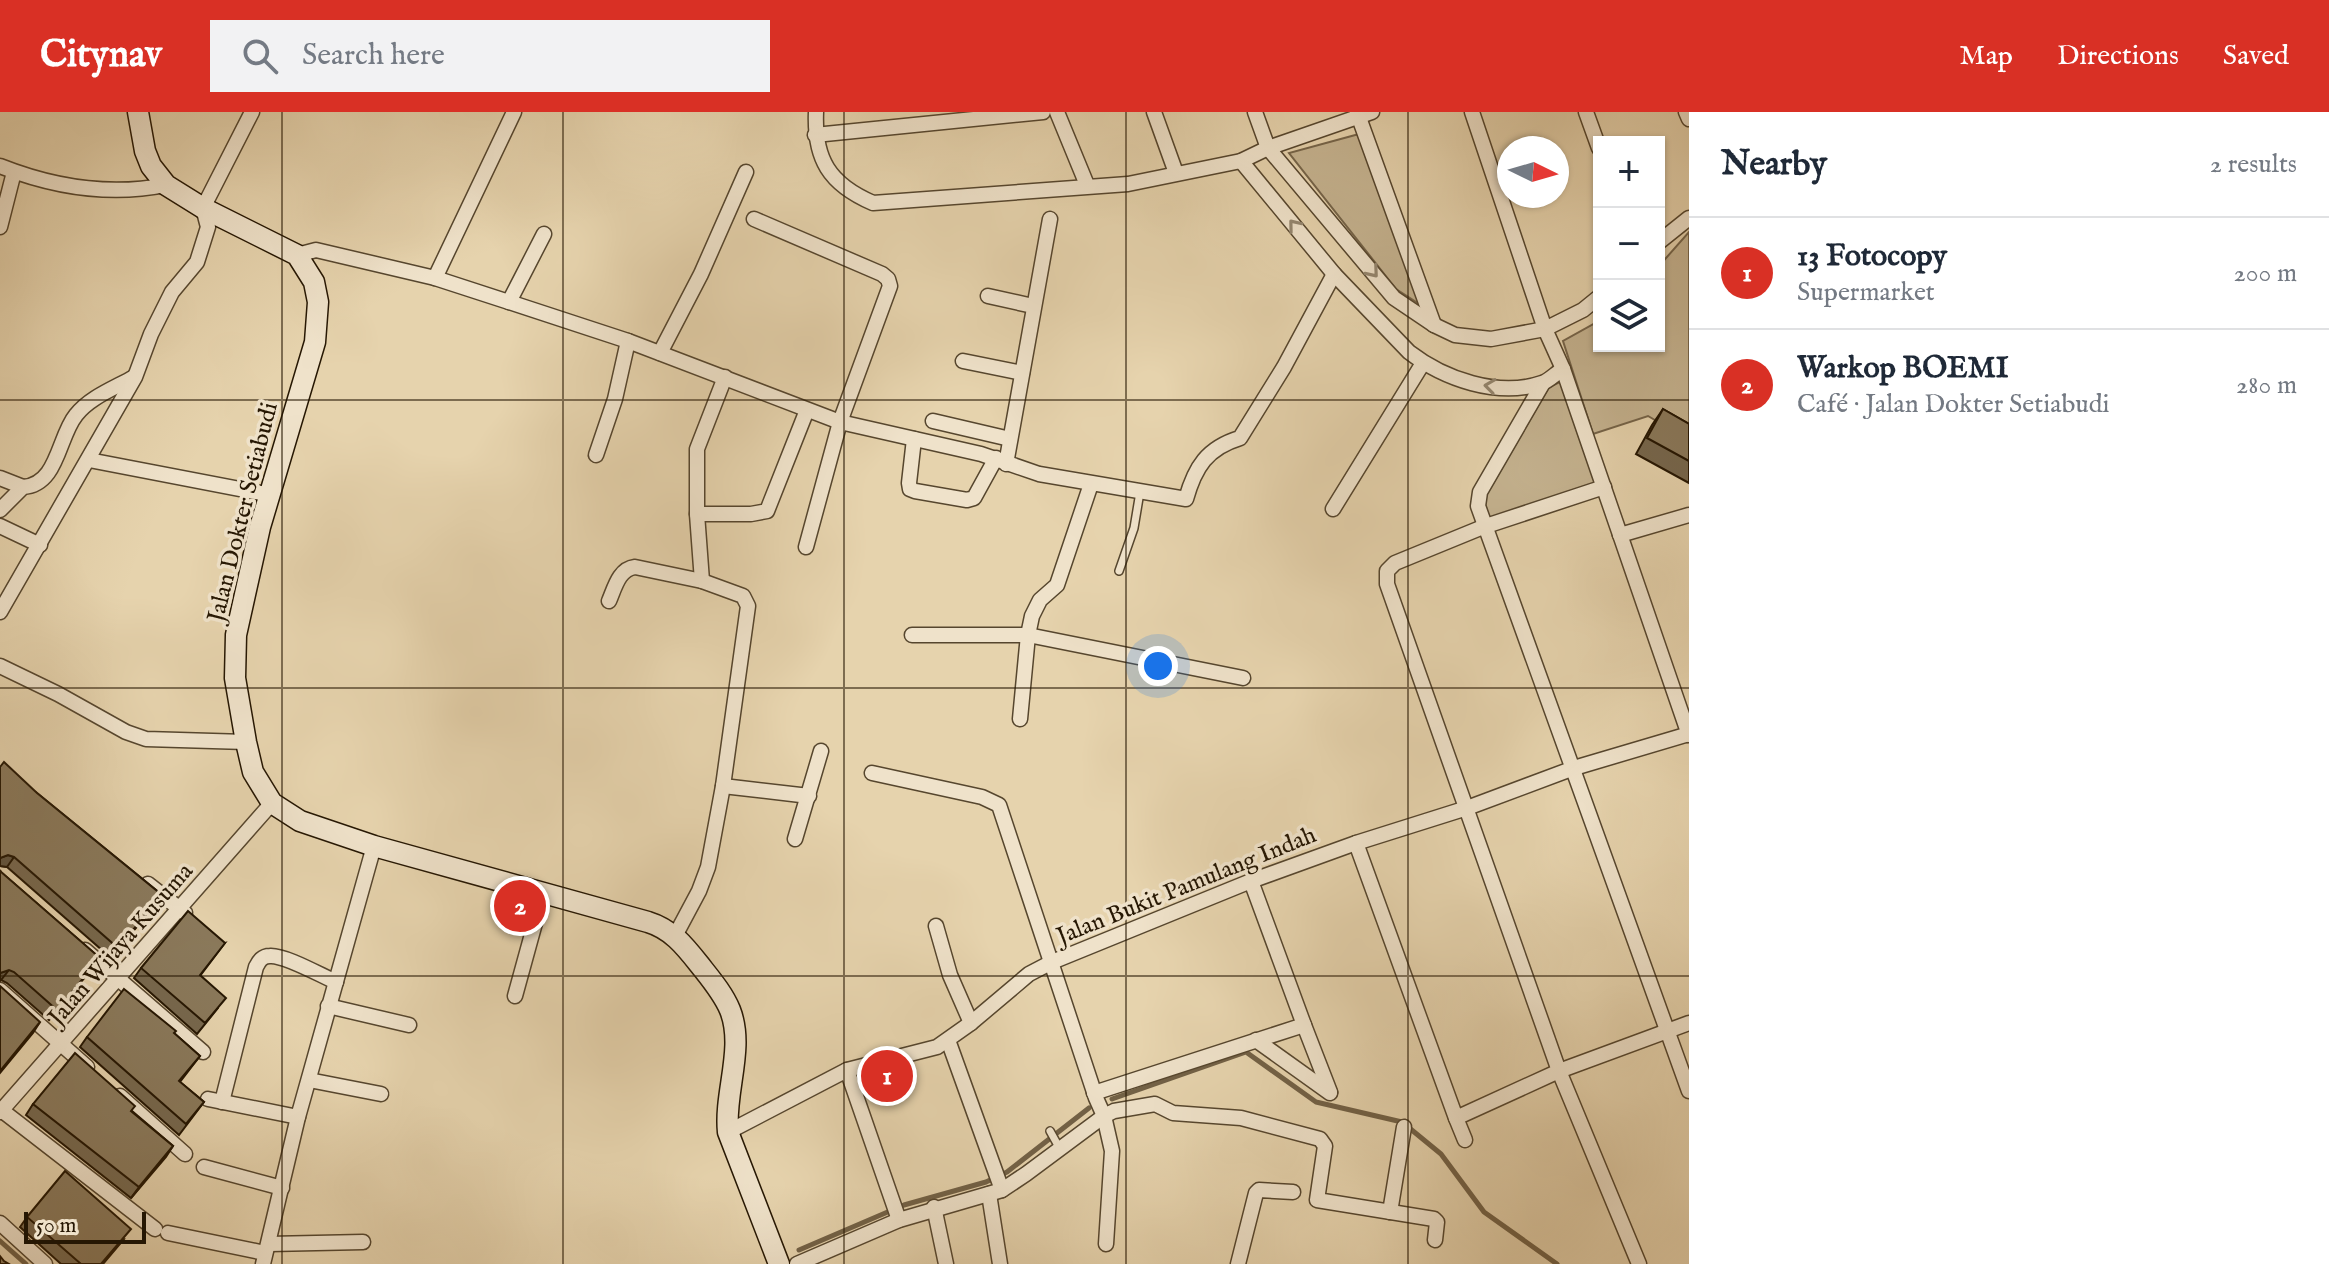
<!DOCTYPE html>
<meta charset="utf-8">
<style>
body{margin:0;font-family:"IM FELL English",serif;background:#f2f2f3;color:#1f2937}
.controls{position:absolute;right:24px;top:24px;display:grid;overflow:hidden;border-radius:0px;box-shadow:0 2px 6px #0004}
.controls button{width:72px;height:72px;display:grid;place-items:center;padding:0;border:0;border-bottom:2px solid #e0e1e3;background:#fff;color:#1f2937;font:40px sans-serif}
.compass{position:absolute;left:1497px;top:24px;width:72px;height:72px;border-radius:50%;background:#fff;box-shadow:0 2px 6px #0004;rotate:95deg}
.scale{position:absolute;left:24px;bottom:20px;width:122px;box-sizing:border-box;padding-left:8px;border:4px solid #261703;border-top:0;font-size:22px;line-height:28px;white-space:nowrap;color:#261703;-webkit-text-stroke:6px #efe2ca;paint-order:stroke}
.you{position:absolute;left:1158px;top:554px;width:28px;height:28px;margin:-20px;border:6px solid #fff;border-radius:50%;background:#1a73e8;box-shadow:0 0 0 12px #1a73e833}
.badge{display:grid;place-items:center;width:52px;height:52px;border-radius:50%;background:#d93025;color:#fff;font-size:26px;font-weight:700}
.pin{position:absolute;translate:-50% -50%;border:4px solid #fff;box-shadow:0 2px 8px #0006}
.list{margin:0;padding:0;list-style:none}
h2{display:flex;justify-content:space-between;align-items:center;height:104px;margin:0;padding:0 32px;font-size:34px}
h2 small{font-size:26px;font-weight:400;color:#747a83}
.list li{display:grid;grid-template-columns:52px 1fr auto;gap:24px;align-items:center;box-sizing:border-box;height:112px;padding:0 32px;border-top:2px solid #e0e1e3}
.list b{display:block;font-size:30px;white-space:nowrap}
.list p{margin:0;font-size:26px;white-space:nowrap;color:#747a83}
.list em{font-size:26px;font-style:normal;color:#747a83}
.icon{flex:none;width:44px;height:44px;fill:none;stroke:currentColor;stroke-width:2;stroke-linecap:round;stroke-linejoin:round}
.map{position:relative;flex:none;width:1689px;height:1152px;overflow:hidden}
header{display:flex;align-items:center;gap:48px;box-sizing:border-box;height:112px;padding:0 40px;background:#d93025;color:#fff}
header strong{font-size:38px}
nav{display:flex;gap:44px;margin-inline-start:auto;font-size:28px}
.search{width:560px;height:72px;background:#f2f2f3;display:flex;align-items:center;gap:20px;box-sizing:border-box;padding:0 28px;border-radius:0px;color:#747a83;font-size:30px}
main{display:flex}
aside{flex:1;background:#fff}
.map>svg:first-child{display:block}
.green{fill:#c5b390;stroke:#76654a;stroke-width:2}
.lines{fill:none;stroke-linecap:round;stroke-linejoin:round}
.stream{stroke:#726146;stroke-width:5}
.lane-casing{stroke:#56462e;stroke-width:10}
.street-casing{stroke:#56462e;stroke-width:17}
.secondary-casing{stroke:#261703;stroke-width:23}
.lane{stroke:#efe2ca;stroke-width:7}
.street{stroke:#efe2ca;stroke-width:14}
.secondary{stroke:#efe2ca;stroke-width:20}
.wall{fill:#77684e;stroke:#261703;stroke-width:2}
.shaded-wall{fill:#615540;stroke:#261703;stroke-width:2}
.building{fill:#8a795b;stroke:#261703;stroke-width:2}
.oneway{stroke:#958770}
.grid{fill:none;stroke:#261703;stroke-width:2;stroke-opacity:0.55}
.labels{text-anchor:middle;stroke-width:7;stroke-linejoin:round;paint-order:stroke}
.street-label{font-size:24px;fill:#261703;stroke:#efe2ca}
</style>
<header>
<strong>Citynav</strong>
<div class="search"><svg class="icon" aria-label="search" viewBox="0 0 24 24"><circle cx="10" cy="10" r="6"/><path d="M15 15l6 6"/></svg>Search here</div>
<nav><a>Map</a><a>Directions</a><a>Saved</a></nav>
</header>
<main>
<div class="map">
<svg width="1689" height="1152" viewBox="0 0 1689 1152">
<rect width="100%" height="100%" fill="#e6d3ad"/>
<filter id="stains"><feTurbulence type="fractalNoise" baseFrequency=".0025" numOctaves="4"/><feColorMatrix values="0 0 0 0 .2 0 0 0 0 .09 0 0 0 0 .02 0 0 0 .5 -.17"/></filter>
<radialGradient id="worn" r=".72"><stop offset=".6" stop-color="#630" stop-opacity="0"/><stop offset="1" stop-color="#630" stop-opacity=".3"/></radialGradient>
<g class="green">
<path d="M1359,22L1424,195L1396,177L1289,41Z"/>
<path d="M1689,120V328L1648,304L1593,322L1563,229L1599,209V234H1659V154Z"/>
<path d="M1560,270L1595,371L1489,407L1484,387L1549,275Z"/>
</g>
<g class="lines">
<g class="stream">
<path d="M1112,987L1246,940L1316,990L1402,1010L1441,1042L1484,1100L1557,1152"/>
<path d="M0,1129L26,1152"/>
<path d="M799,1138L904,1093L986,1070L1007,1060L1089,996"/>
</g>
<g class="lane-casing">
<g id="lane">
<path d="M1119,459L1134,416L1140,380"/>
<path d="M1050,1019L1060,1037"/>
</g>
</g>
<g class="street-casing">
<g id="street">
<path d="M816,0C814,47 829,72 873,91L1128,72L1241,49L1268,36L1372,0"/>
<path d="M1057,0L1087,73"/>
<path d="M1154,0L1176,61"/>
<path d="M1255,0L1268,36L1394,186L1434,213L1455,223L1491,227L1545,217L1583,198L1599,185"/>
<path d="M1357,0L1434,213"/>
<path d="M1472,0L1545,217L1563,257L1689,623"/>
<path d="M1586,0L1599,36"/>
<path d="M1686,0L1689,7"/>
<path d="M815,23L1043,0"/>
<path d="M1241,49L1334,162L1409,240C1444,267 1498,286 1542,271C1549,269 1556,261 1563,257"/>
<path d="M0,54C53,75 110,84 166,73"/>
<path d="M754,107L882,162L888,167L890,174L840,310L806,435"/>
<path d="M0,115L14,60"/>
<path d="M1659,130L1689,106"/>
<path d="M297,143L316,138L435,166L509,190L628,229L840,310L981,342L1039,362L1186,387C1195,355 1207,336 1240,326L1284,255L1334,162"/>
<path d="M435,166L514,0"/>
<path d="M988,184L1033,194"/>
<path d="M509,190L544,122"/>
<path d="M660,241L701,162L746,60"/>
<path d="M963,249L1022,261"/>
<path d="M1543,271L1480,380L1478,394L1689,979"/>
<path d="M933,309L1010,327"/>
<path d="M914,327L909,371L910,377L915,379L967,388L974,386L996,346"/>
<path d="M596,343L615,287L628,229"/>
<path d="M89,348L271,383"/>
<path d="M1006,352L1050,107"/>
<path d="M0,366L23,375"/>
<path d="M1604,375L1483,415L1395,451L1387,459V472L1559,959L1639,1152"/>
<path d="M1333,397L1423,251"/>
<path d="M0,398L23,375C58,373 58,325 76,303C90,285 115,276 134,265"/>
<path d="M697,402H751L767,399L807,298"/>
<path d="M0,414L40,433"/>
<path d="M1620,423L1689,403"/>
<path d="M702,469L697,402V337L725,265"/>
<path d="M609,489C615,475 619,457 635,455L702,469L743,484L748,494L723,674L708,755L699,779L675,824"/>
<path d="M0,500L135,265L151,222L172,180L197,150L208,115L203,96L252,0"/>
<path d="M912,523H1028L1243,566"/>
<path d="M0,554L58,582L126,620L146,627L246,630"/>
<path d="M1020,607L1028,523L1032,504L1040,488L1057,473L1091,372"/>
<path d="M872,661L982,685L999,693L1096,986L1104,1004L1112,1039L1106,1132"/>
<path d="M723,674L809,684"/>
<path d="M795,727L821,639"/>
<path d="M1356,731L1456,1006L1559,959L1689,911"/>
<path d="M148,772L185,801"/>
<path d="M936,814L950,863L971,911"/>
<path d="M85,838L203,940"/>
<path d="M0,878L87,955"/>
<path d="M515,884L543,782"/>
<path d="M328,894L409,913"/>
<path d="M1304,913L1330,980"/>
<path d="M948,928L1002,1078"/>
<path d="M1256,928L1330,981"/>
<path d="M847,958L899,1108"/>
<path d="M309,968L381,982"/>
<path d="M1094,981L1304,913L1251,769"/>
<path d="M120,984L185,1042"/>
<path d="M208,987L298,1005"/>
<path d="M222,990L256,855C259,849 262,844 270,844C285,843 320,863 336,870"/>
<path d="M0,997L155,1117"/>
<path d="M0,1000L272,691"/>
<path d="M1456,1006L1465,1028"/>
<path d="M728,1020L847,958L937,935L971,911L1029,862L1052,850L1251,769L1356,731L1467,696L1574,656L1689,622"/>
<path d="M204,1055L282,1076"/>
<path d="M989,1082L1000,1152"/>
<path d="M934,1095L946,1152"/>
<path d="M1390,1100L1404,1015"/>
<path d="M0,1111L45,1152"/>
<path d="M168,1121L265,1141"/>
<path d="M269,1132L363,1130"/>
<path d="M263,1152L298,1005L374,734"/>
<path d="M797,1152L899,1108L1002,1078L1026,1062L1104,1004L1114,999L1155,992L1173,1001L1241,1006L1320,1027L1325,1034L1317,1088L1434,1107L1437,1110L1435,1128"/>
<path d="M1238,1152L1256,1081L1259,1078L1293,1080"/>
</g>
</g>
<g class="secondary-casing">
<path id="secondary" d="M138,0L145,39L151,54L166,73L203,96L297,143L314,170L318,190L315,230L260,415L236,523L235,566L246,630L253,660L272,691L300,709L374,734L648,810C671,817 684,833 699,852C710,866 723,881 730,898C745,936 724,980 728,1020L779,1152"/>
</g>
<use href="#lane" class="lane"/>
<use href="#street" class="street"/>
<use href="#secondary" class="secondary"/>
</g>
<g class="wall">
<path d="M1663,297L1689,312V371L1636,342L1652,313Z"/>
<path d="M0,655L37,681L162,783L111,846L7,755L0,754Z"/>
<path d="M1,760L100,846L49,908L7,871L1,868Z"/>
<path d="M225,831L200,864L218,896L197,922L134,866L141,856Z"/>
<path d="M174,921L200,944L180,970L204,990L179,1023L80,935L87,925Z"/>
<path d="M33,992L132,999L173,1034L131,1086L26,1003Z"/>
<path d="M27,1105L124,1127L103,1152H61L20,1115Z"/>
</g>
<g class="shaded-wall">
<path d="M8,743L14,745L7,755L0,754V746Z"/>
<path d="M162,783L155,793L111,846L118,836Z"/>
<path d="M100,846L92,857L49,908L57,898Z"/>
<path d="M9,858L1,868L0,869V861Z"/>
<path d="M40,910L33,921L0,961V959Z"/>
<path d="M173,1034L166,1045L131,1086L139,1075Z"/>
</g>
<g class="building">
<path d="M1663,297L1689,312V349L1647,326Z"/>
<path d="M4,650L37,681L162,783L118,836L14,745L8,743L0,746V655Z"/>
<path d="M0,758L1,760L100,846L57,898L14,860L9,858L0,861Z"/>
<path d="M188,799L225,831L200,863L226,886L205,911L141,856Z"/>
<path d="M0,874L40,910L0,959Z"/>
<path d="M124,877L176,919L174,921L200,944L179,969L204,990L186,1012L87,925Z"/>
<path d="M75,941L135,994L131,999L173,1034L139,1075L33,992Z"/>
<path d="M65,1059L131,1117L101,1152H81L27,1105Z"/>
<path d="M0,1144L4,1149L9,1152H0Z"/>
</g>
<defs><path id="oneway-chevron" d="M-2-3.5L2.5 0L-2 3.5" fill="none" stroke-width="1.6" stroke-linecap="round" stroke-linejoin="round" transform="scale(2)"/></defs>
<g class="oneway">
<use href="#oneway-chevron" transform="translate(1294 113) rotate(-129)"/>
<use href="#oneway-chevron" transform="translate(1373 160) rotate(50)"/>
<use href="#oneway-chevron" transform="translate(1490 274) rotate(-172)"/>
</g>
<path class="grid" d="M282,0V1152M563,0V1152M844,0V1152M1126,0V1152M1408,0V1152M0,288H1689M0,576H1689M0,864H1689"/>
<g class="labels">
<g class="street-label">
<text transform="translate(242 400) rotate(-76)" y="8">Jalan Dokter Setiabudi</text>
<text transform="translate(1186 773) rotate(-22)" y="8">Jalan Bukit Pamulang Indah</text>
<text transform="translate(120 832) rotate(-49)" y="8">Jalan Wijaya Kusuma</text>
</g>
</g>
<rect width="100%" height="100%" filter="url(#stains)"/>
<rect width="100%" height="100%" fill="url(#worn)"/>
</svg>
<div class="controls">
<button>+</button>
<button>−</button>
<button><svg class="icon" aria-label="layers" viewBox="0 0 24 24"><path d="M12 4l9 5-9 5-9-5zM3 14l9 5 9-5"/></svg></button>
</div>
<svg class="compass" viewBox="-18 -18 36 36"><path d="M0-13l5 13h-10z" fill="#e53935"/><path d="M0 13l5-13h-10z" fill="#747a83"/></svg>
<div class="scale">50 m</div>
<div class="you"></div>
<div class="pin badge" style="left:887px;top:964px">1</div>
<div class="pin badge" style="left:520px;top:794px">2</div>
</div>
<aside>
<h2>Nearby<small>2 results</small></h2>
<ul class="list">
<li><span class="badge">1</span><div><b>13 Fotocopy</b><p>Supermarket</p></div><em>200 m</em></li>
<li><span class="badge">2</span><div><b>Warkop BOEMI</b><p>Café · Jalan Dokter Setiabudi</p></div><em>280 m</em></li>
</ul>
</aside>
</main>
